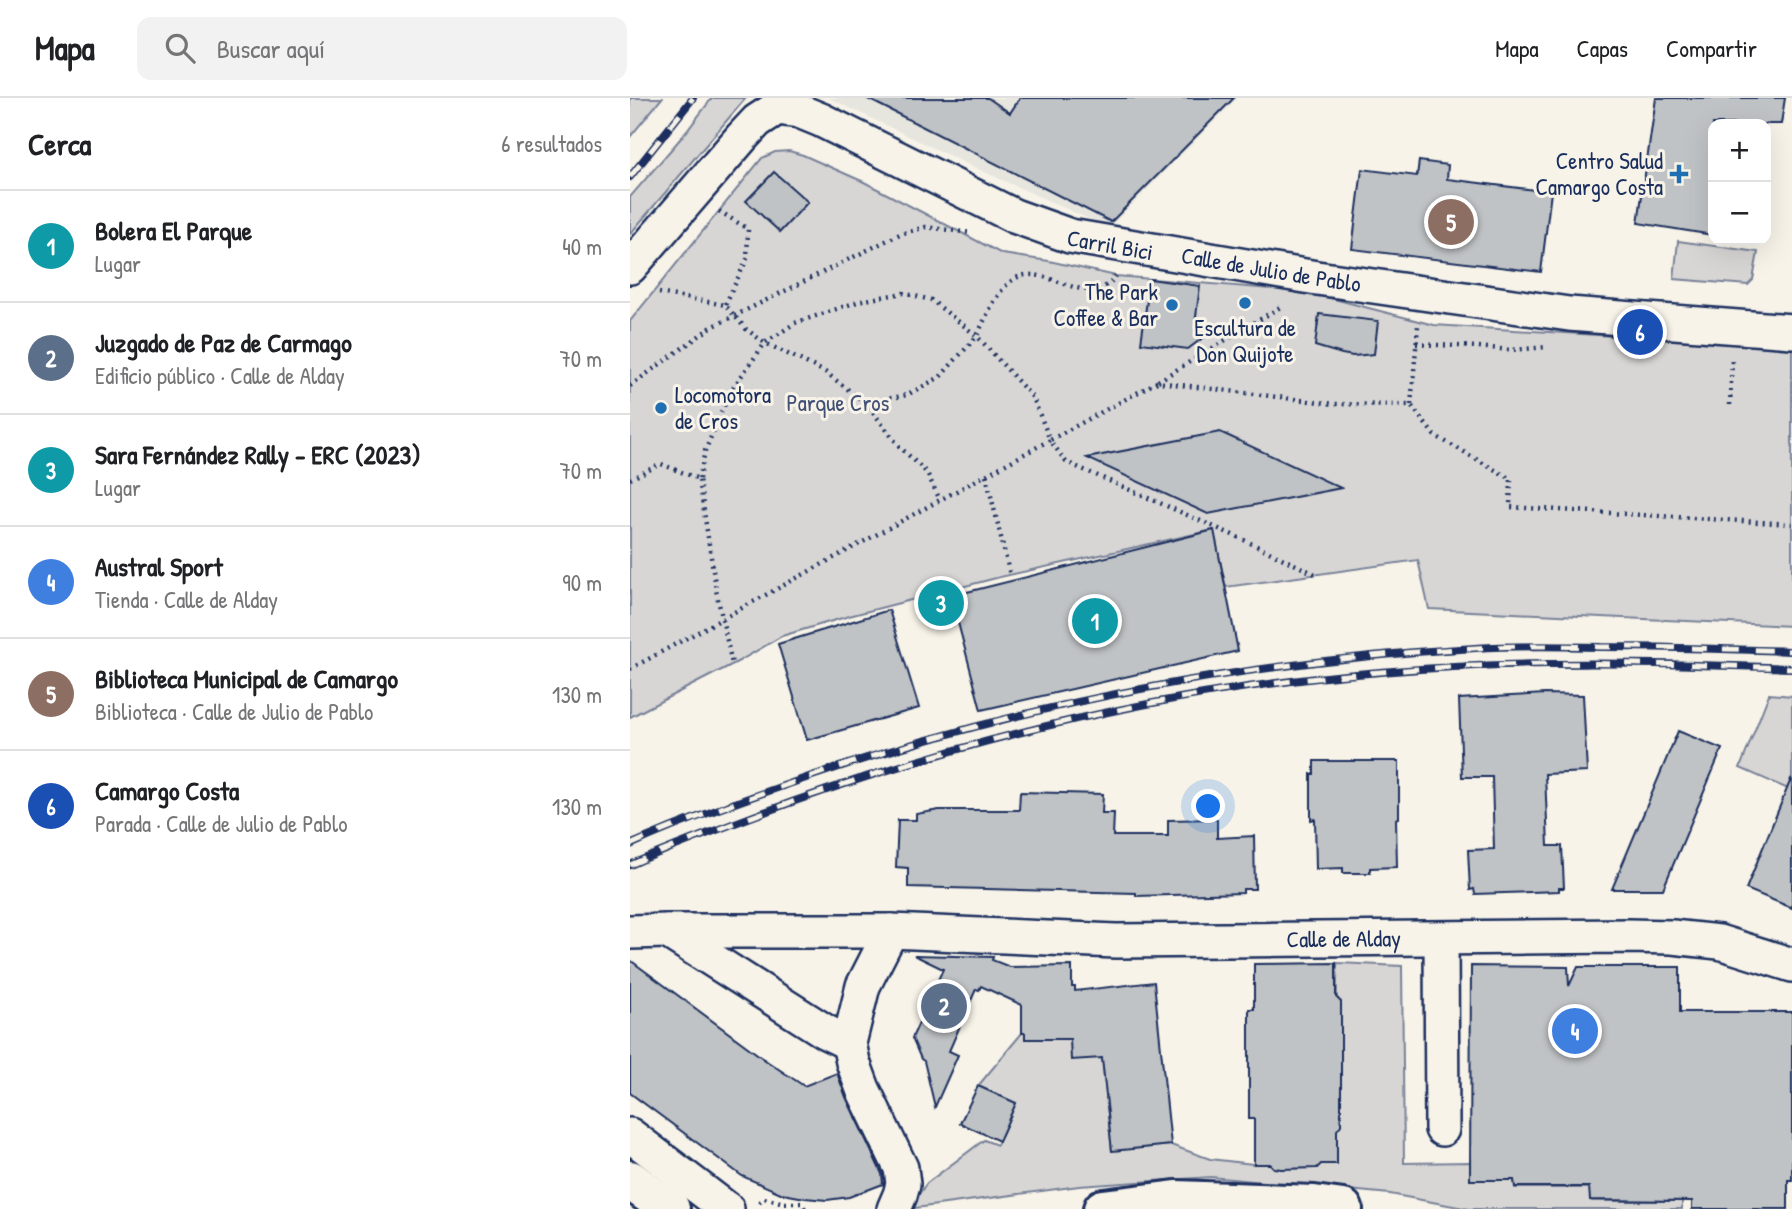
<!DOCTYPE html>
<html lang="es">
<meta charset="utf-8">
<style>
body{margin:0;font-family:"Patrick Hand",sans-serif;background:#f2f2f2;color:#202124}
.controls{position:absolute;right:21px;top:21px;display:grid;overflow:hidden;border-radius:14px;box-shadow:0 7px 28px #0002}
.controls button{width:63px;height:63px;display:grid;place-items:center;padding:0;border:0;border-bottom:2px solid #e0e0e0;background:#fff;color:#202124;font:35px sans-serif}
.you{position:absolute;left:579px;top:709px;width:24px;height:24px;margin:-18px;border:5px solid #fff;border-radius:50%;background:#1a73e8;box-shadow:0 0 0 10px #1a73e833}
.badge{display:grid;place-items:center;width:46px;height:46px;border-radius:50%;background:#1f6fb2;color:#fff;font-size:23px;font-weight:700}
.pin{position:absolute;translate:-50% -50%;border:4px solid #fff;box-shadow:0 2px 7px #0006}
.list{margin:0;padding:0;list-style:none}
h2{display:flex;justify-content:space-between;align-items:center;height:91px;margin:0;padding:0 28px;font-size:30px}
h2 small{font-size:23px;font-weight:400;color:#757577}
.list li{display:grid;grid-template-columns:46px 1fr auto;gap:21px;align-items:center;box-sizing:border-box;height:112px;padding:0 28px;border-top:2px solid #e0e0e0}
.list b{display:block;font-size:26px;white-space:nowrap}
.list p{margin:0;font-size:23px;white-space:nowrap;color:#757577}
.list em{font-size:23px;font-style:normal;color:#757577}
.icon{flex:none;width:38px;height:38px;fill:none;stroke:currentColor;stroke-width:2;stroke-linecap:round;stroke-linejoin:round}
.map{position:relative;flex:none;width:1162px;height:1111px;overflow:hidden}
header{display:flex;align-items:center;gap:42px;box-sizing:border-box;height:98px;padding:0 35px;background:#fff;border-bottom:2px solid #e0e0e0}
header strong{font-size:33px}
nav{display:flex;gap:38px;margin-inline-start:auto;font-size:24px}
.search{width:490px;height:63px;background:#f2f2f2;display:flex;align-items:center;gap:18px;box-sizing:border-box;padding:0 24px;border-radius:14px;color:#757577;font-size:26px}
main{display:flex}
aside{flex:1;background:#fff}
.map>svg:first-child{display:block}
.built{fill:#e6e5de}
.green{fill:#d7d6d4;stroke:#798299;stroke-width:2}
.building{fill:#c0c3c5;stroke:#1b2f5e;stroke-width:2}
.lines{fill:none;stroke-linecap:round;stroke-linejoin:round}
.minor-casing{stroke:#1b2f5e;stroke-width:38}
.tertiary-casing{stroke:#1b2f5e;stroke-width:44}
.motorway-casing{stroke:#1b2f5e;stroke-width:44}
.path{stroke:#1b2f5e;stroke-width:4.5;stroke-dasharray:2 5;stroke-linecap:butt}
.minor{stroke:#f7f3e8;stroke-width:33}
.tertiary{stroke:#f7f3e8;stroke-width:38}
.motorway{stroke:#f7f3e8;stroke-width:38}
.rail-casing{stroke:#1b2f5e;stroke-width:8}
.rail{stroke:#f7f3e8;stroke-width:5;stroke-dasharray:16;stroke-linecap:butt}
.poi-dot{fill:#1f6fb2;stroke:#f7f3e8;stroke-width:2.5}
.labels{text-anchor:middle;stroke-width:6;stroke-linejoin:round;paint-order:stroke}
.poi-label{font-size:23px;fill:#1b2f5e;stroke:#f7f3e8;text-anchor:end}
.street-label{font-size:23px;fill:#1b2f5e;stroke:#f7f3e8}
.park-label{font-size:23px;fill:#415076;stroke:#f7f3e8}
</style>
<header>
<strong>Mapa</strong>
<div class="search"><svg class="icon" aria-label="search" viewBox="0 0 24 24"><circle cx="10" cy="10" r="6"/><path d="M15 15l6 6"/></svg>Buscar aquí</div>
<nav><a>Mapa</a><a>Capas</a><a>Compartir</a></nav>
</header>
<main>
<aside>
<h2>Cerca<small>6 resultados</small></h2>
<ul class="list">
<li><span class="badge" style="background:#0f9aa8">1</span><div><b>Bolera El Parque</b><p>Lugar</p></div><em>40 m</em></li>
<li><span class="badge" style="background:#5c6f8a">2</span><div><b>Juzgado de Paz de Carmago</b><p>Edificio público · Calle de Alday</p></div><em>70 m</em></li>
<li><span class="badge" style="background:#0f9aa8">3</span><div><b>Sara Fernández Rally - ERC (2023)</b><p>Lugar</p></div><em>70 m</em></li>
<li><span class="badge" style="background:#3f7fe0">4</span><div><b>Austral Sport</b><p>Tienda · Calle de Alday</p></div><em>90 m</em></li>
<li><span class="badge" style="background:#8d6e63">5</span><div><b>Biblioteca Municipal de Camargo</b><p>Biblioteca · Calle de Julio de Pablo</p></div><em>130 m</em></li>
<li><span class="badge" style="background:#1a4fb4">6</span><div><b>Camargo Costa</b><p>Parada · Calle de Julio de Pablo</p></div><em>130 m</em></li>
</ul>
</aside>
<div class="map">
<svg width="1162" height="1111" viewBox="0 0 1162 1111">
<rect width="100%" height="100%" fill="#f7f3e8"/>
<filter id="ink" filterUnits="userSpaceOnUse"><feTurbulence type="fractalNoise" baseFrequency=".0143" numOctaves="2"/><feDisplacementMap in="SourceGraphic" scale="14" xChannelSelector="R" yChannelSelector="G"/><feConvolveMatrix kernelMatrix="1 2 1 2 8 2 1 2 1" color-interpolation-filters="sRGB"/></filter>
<g filter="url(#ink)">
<path class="built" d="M199,0H607L479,130L339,67Z"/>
<g class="green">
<path d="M0,0H32L0,39Z"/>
<path d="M82,0H116L0,136V99L57,33Z"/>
<path d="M159,53L173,57L234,84L372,156L419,163L486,178L677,194L804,227L1162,249V528L799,511L788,462L596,489L583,432L370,479L219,518L152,538L109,563L0,619V223L132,60L145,54Z"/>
<path d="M1048,143L1128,154L1123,182L1118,187L1044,181Z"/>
<path d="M1139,596L1162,598V680L1158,691L1110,670Z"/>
<path d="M707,865L772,868L774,1065L840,1064L841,1082H884L885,1090H960L962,1103H1052V1111H839L760,1096L581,1079L449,1088L278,1111L297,1085L354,1042L367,1047L386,1005L348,988L392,935H395L396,941H440L472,960L482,1053L541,1047L580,1061L623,1066L706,1064Z"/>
</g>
<g class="building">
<path d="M236,0H358L380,15L390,0H604L481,124Z"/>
<path d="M1026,0H1155L1151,26H1083V137L1008,125Z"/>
<path d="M789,63L818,67L817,81L921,94L911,174L722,151L732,71L787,78Z"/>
<path d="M144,74L178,104L150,134L116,103Z"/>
<path d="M520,181L570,188L565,226L574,239L558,251L511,245Z"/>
<path d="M689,216L748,223L744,256L723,258L712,256L685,248Z"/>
<path d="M590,334L711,390L578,416L457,360Z"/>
<path d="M584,432L608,553L351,612L321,498Z"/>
<path d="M259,512L289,610L177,642L148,546Z"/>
<path d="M915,596L953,597L957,674L915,676L918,748H932L934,790H929V793L845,796L844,791L840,792L838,752L864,751L862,679H832L829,601Z"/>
<path d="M1048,633L1092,651L1033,791H982Z"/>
<path d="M684,663H769V720L766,721L767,769L740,770V775H713V770L686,771L685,721L681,722V676H684Z"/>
<path d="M1161,681L1162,682V810L1116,791Z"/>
<path d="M390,694L473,696L472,715H484L483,738H538V722L587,721V740L624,738L625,791H613V795L506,798V795L278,789V770L266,769L268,722H286V716L309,712H389Z"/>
<path d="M284,857L363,859L362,862L380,869L442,868V889H445V893L524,884L541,1047L482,1053L472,960L441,962L440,941H395V935H392V907L351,888L349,892L346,891L319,953L328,957L305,1009L294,963L291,961L282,940L313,871Z"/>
<path d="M0,862L138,964L174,988L207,975L216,999L252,1076L253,1086L219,1099L197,1102L175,1100L153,1096L112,1078L0,995Z"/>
<path d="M706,865V899L711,904V1027L707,1032V1066H691L687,1070L651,1071L644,1070L640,1066H624V1021H619V911H624V866Z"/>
<path d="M841,868L938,869L939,888L948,869H1050V914H1162V1082H1158V1111H1062V1103L960,1102L959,1089H885L884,1082H840Z"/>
<path d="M348,988L386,1005L369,1043L330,1025Z"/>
</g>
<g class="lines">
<g class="minor-casing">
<g id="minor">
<path id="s1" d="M147,10L169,13L191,22L384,118L440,138L687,180L939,216L1162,233"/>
<path d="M0,169L112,39L127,23L147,10L155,0"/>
<path d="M37,833L196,934L219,945"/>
<path d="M261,833L233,888L219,945L223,964L233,991L271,1070L273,1086L270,1097L264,1111"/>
<path id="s2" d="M0,834L37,833H261L486,843L998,838L1042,839L1089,844L1162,867"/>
<path d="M811,840L812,1031"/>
<path d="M0,1037L97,1111"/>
</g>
</g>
<g class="tertiary-casing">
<path id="tertiary" d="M0,1082L40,1111"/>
</g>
<g class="motorway-casing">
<path id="motorway" d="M473,1111L546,1102L684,1107L713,1111"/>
</g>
<g class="path">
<path d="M89,113L118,131L117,161L95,207"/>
<path d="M29,195L95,207L116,231L135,245L195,274L236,305L269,348L297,375L310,402"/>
<path d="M786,246L848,249L881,252L918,249"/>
<path d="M528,283L652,208"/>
<path d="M0,288L80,230L270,136L296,129L341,135"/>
<path d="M781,307L788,228"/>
<path d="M1100,307L1102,261"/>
<path d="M356,377L380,477"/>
<path d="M0,381L31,366L69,381L86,492L102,566"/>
<path d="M69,381L75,353L100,294L135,245L165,225L230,203L273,195L301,202L347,238L310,279L277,297L236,305"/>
<path d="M685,476L612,441L436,364L420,342L527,284L704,306L781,307L804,337L881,381L880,409L1162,426"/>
<path d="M0,571L420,342L403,300L347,238C355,221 368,189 386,180C416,164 459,215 486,178"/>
<path d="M129,1104L134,1100L154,1105H172L175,1111"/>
</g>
<use href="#minor" class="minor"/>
<use href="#tertiary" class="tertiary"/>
<use href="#motorway" class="motorway"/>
<g class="rail-casing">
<g id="rail">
<path d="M0,79L63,0"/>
<path d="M0,747C58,721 118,700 179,679C395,605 618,563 845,550C887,547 929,548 971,549C1035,549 1098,551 1162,553"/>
<path d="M0,767C53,744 107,724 162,704C351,637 549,590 750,574C886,562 1025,565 1162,570"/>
</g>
</g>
<use href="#rail" class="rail"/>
</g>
</g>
<g class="poi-dot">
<path d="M1045.5 65.5h7v7h7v7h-7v7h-7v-7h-7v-7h7z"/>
<circle cx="615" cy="205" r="7"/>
<circle cx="542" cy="207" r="7"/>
<circle cx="31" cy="310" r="7"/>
</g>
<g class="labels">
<g class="poi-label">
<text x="1033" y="71">Centro Salud<tspan x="1033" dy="26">Camargo Costa</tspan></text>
<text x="528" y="202">The Park<tspan x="528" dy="26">Coffee &amp; Bar</tspan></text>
<text x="615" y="238" text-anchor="middle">Escultura de<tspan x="615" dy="26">Don Quijote</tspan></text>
<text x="45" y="305" text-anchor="start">Locomotora<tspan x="45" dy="26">de Cros</tspan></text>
</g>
<g class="street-label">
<text transform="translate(480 147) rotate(10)" y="8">Carril Bici</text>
<text dy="8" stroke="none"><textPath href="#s1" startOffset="525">Calle de Julio de Pablo</textPath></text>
<text dy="8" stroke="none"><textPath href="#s2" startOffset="714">Calle de Alday</textPath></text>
</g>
<g class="park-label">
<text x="208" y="313">Parque Cros</text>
</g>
</g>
</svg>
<div class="controls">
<button>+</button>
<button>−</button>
</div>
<div class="you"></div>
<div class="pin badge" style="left:465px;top:523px;background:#0f9aa8">1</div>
<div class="pin badge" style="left:314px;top:908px;background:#5c6f8a">2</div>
<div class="pin badge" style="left:311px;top:505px;background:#0f9aa8">3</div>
<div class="pin badge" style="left:945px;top:933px;background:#3f7fe0">4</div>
<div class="pin badge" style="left:821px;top:124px;background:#8d6e63">5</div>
<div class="pin badge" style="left:1010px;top:234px;background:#1a4fb4">6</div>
</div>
</main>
